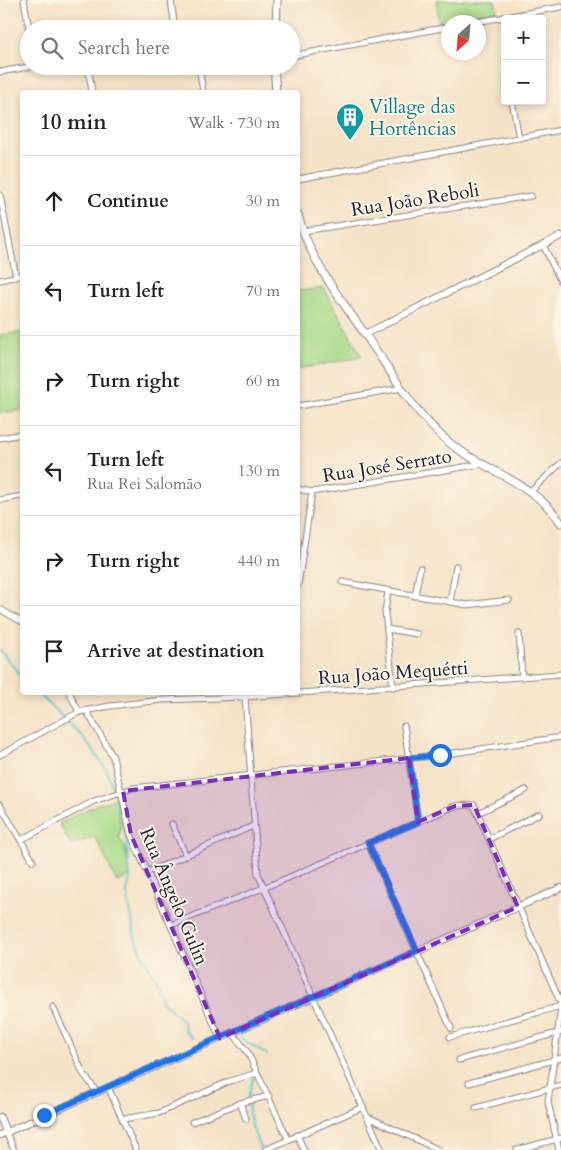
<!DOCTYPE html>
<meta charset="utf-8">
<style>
body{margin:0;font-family:Cardo,serif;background:#f6f6f6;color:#222}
.controls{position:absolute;right:15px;top:15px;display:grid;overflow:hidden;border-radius:5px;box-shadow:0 2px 8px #0003}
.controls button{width:45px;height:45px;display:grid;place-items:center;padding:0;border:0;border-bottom:1px solid #e0e0e0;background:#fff;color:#222;font:25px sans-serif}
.compass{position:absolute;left:441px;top:15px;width:45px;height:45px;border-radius:50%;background:#fff;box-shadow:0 2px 8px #0003;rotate:206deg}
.stop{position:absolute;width:15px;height:15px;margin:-11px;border:4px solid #1a73e8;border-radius:50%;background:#fff}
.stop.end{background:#1a73e8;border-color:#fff;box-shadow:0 1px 5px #0008}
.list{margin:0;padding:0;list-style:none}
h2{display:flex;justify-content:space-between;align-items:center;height:65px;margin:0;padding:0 20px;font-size:21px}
h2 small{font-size:16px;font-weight:400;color:#767676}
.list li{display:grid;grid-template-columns:32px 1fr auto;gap:15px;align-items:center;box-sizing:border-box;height:90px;padding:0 20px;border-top:1px solid #e0e0e0}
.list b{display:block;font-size:19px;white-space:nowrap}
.list p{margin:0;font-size:16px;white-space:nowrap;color:#767676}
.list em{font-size:16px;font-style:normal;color:#767676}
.icon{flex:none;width:28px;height:28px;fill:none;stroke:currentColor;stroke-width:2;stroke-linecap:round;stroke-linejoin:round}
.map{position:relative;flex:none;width:561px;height:1150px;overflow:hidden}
.search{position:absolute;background:#fff;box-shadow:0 2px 8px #0003;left:20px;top:20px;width:280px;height:55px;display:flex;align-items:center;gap:12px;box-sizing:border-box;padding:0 18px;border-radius:28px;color:#767676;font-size:19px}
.panel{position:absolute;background:#fff;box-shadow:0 2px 8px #0003;left:20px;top:90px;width:280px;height:605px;border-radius:5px}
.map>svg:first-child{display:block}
.green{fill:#a8da89;stroke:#657e62}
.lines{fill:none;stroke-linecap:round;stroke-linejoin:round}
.stream{stroke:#58c6ce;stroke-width:2}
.minor-casing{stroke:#8c8282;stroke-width:7}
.tertiary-casing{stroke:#8c8282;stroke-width:8}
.secondary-casing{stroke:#8c8282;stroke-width:9}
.minor{stroke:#fff;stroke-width:5}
.tertiary{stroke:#fff;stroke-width:6}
.secondary{stroke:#fff;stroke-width:7}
.route{stroke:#1a73e8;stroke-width:6}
.marked{fill:#7b2cbf;fill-opacity:0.2;stroke:#7b2cbf;stroke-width:4;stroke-dasharray:10 6;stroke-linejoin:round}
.labels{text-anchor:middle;stroke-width:4;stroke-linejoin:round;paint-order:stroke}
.culture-label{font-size:19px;fill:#0d838f;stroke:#fcf5e5;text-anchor:start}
.street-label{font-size:19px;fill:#22223b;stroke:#fcf5e5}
</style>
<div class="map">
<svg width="561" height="1150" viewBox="0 0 561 1150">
<rect width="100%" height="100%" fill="#fcf5e5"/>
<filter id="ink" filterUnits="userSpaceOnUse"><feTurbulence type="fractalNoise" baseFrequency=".02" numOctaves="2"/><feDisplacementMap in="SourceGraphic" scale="10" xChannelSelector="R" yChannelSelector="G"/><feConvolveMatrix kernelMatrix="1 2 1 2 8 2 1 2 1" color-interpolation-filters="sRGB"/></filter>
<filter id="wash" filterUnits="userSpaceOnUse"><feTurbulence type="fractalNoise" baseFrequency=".0096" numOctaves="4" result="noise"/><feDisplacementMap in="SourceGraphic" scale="20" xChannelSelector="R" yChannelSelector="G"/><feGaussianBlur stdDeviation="1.12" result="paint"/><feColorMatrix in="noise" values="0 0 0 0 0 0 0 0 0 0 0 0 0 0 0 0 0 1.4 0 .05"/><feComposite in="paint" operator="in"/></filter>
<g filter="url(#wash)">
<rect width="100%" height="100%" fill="#f5e3c8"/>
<g class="green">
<path d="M436,0H495L497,11L439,22Z"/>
<path d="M324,288L362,357L298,369V291Z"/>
<path d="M22,332V410L0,413V335Z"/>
<path d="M116,798L121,827L119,837L125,846L130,876L117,882L95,837L71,845L59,823L98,804Z"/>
</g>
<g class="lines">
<g class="stream">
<path d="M0,650L22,677"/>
<path d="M37,692L82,736L106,769L122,816L127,843L130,878L127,892L135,937L145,960L157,981L162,1001L183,1021L185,1031L192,1038"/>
<path d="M242,1039L267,1055"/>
<path d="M254,1078C242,1101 251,1127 261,1150"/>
</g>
</g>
</g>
<g filter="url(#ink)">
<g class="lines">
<g class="minor-casing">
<g id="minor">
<path d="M24,0L29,29"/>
<path d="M171,0L175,29"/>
<path d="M476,22L561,7"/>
<path d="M239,29L276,22"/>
<path d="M291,56L448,27"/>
<path d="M88,66L92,92"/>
<path d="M199,66L203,92"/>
<path d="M0,72L34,66"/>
<path d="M512,101L519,138"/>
<path d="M298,179L561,130"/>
<path d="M0,195L16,277"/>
<path d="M303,231L531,196"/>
<path d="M543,245L561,282"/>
<path d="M0,280L22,275"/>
<path d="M298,406L402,388"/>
<path d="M0,438L22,434"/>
<path d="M298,489L312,492L482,464"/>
<path d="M531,491L561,463"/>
<path d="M0,500L22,496"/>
<path d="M342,582L467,605L509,600"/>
<path d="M298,585L312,492"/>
<path d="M388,591L385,612L393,687"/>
<path d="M415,596L420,568"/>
<path d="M450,602L456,566"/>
<path d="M0,609L22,622"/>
<path d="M387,629L417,634"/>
<path d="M519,634L522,677"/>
<path d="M69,692L79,712"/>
<path d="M245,697L258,874L382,1150"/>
<path d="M86,710L113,757L131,835L220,1038"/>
<path d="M404,726L418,822"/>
<path d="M0,755L79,712L110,706L162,700L245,697L561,674"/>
<path d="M0,805L33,861"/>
<path d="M478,813L526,790"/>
<path d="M172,824L186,856"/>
<path d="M489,839L539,814"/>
<path d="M21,840L94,801L133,788L440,755L561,737"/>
<path d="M368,843L451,1028"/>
<path d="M148,872L253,826"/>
<path d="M171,925L278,882L455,806L474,805L561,1004"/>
<path d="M53,1007L83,1073L97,1092"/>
<path d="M232,1032L248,1053L288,1139"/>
<path d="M450,1037L561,1006"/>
<path d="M459,1060L561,1032"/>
<path d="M469,1083L561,1058"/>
<path d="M108,1087L136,1150"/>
<path d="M240,1103L246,1119"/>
<path d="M476,1108L561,1085"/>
<path d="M368,1117L439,1150"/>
<path d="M123,1119L159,1113L230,1081L257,1073"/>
<path d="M192,1122L240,1103L269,1096"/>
<path d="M6,1132L14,1150"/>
<path d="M297,1135L304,1150"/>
<path d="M265,1150L363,1107"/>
<path d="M517,1150L561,1138"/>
<path d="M559,1150L548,1102L561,1008"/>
</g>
</g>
<g class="tertiary-casing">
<g id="tertiary">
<path d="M365,334L561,236"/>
<path d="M0,1117L6,1132"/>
<path d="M0,1135L561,888"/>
</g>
</g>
<g class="secondary-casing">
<g id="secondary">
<path d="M276,29L277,0"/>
<path d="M274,66L276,92"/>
<path d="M298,214C309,261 344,303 371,343C395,378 417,417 451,444C487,472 535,483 561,523"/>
</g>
</g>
<use href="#minor" class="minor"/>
<use href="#tertiary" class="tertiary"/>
<use href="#secondary" class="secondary"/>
</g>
</g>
<g class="lines" filter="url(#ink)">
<path class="route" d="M44,1115L417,951L368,843L418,822L409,758L440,755"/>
</g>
<path class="marked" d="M409,758L418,822L455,806L474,805L518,907L220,1038L131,835L123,791Z"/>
<defs>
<g id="building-pin" transform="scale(1.4375)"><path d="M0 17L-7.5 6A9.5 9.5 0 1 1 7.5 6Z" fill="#0f9aa8" stroke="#fcf5e5"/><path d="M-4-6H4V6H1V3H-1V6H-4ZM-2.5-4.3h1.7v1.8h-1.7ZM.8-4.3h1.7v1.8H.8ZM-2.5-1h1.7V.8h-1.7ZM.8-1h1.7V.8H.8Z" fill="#fff"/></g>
</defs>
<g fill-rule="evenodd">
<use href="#building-pin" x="350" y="117"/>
</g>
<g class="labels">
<g class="culture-label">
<text x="369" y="113">Village das<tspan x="369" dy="22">Hortências</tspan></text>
</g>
<g class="street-label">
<text transform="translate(415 199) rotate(-9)" y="7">Rua João Reboli</text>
<text transform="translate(387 465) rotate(-9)" y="7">Rua José Serrato</text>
<text transform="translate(393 672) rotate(-4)" y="7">Rua João Mequétti</text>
<text transform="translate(175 896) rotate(67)" y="7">Rua Ângelo Gulin</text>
</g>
</g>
</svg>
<div class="controls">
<button>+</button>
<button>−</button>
</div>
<svg class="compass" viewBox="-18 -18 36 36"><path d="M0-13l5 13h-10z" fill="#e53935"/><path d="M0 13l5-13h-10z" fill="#767676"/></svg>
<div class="stop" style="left:440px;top:755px"></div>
<div class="stop end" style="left:44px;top:1115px"></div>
<div class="search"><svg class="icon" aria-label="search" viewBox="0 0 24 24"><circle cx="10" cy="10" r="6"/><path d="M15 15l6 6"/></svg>Search here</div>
<section class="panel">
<h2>10 min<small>Walk · 730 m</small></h2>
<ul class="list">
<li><svg class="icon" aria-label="ahead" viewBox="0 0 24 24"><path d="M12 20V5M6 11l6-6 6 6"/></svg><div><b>Continue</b></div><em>30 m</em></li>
<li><svg class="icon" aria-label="left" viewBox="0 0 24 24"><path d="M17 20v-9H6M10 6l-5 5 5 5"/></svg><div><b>Turn left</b></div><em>70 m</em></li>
<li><svg class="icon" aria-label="right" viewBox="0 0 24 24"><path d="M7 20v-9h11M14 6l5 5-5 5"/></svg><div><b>Turn right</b></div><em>60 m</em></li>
<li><svg class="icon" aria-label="left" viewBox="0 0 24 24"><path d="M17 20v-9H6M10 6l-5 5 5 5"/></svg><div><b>Turn left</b><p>Rua Rei Salomão</p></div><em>130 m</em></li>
<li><svg class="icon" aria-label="right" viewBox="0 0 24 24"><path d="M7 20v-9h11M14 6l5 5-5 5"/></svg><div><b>Turn right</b></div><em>440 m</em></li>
<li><svg class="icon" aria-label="arrive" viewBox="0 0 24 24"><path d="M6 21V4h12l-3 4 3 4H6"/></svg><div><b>Arrive at destination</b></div></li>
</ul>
</section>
</div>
